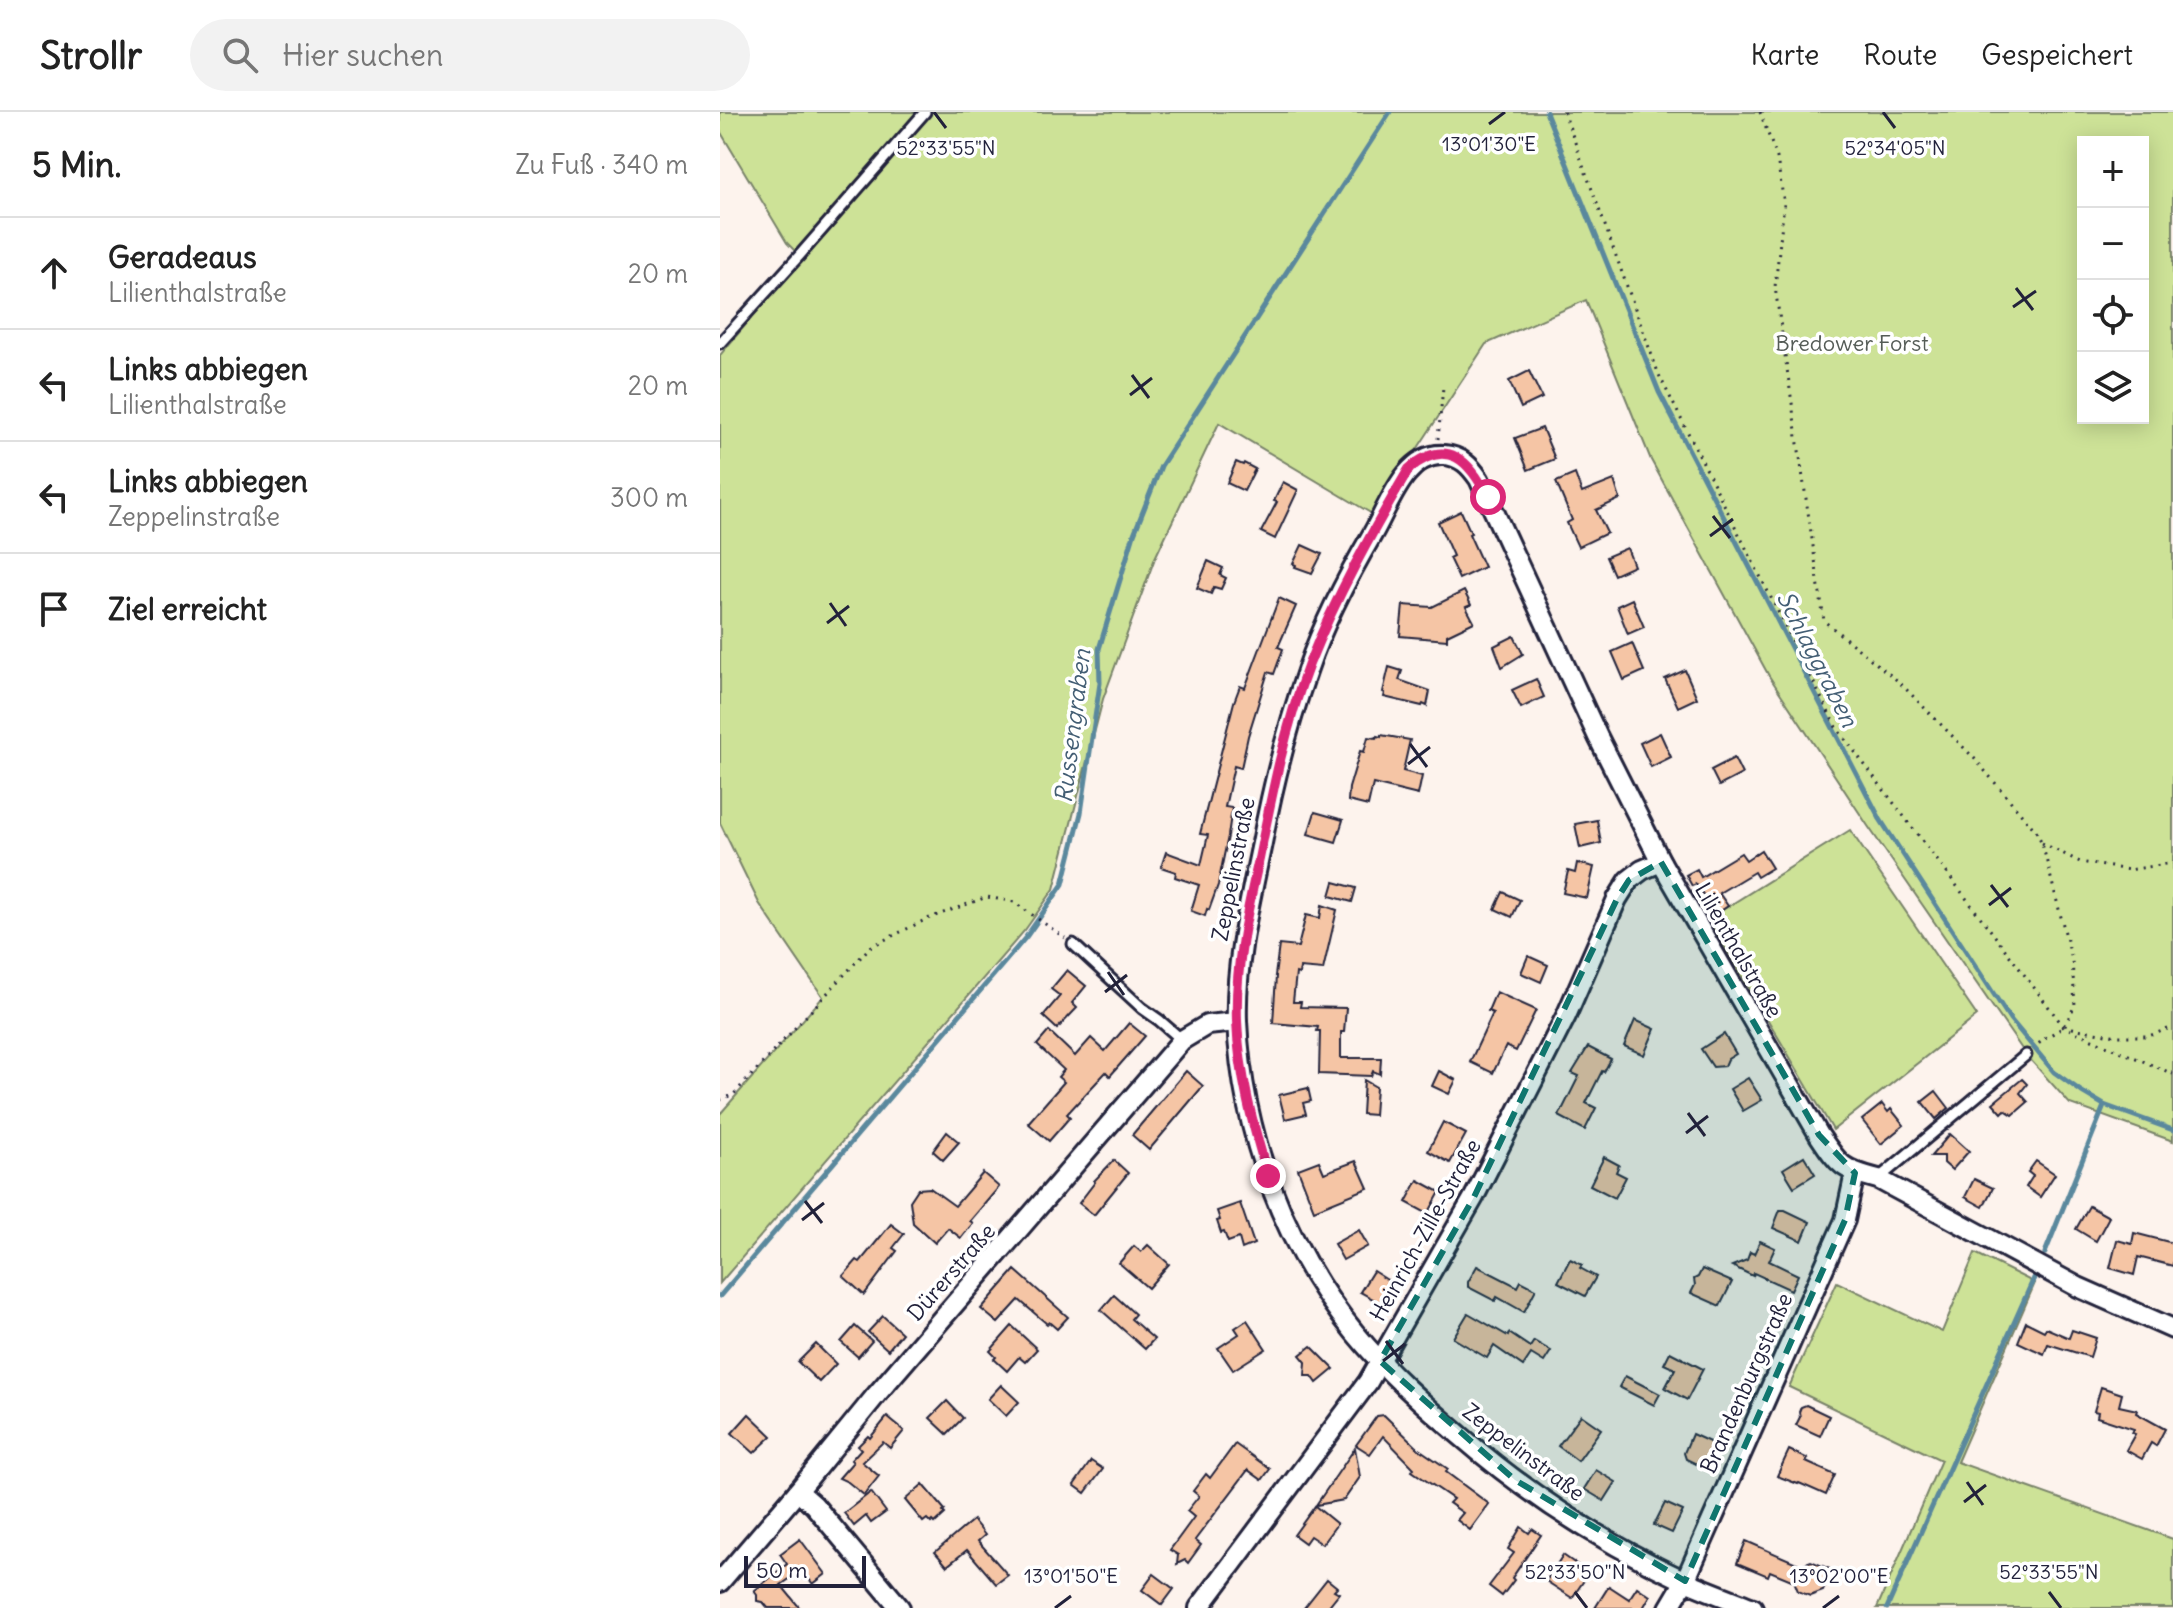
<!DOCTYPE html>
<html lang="de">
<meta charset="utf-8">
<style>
body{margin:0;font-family:Delius,sans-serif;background:#f2f2f2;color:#222}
.controls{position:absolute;right:24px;top:24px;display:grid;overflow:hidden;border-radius:0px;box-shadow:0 4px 20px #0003}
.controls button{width:72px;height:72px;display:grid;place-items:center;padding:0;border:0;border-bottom:2px solid #e0e0e0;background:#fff;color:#222;font:40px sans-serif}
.scale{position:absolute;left:24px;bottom:20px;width:122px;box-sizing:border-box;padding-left:8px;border:4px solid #22223b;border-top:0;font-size:22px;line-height:28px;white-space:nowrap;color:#22223b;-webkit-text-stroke:6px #fff;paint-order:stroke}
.stop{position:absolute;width:24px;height:24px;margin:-18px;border:6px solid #db2777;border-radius:50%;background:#fff}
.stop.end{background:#db2777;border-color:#fff;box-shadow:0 2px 8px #0008}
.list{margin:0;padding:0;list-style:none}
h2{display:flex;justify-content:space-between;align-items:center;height:104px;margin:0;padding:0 32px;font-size:34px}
h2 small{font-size:26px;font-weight:400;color:#767676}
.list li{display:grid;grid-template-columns:52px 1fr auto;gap:24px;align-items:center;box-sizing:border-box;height:112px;padding:0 32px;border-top:2px solid #e0e0e0}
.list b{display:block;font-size:30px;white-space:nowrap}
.list p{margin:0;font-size:26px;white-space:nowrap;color:#767676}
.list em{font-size:26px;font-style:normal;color:#767676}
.icon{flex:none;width:44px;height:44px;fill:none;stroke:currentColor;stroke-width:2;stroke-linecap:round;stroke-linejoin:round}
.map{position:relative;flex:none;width:1453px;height:1496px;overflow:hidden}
header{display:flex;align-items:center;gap:48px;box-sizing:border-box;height:112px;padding:0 40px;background:#fff;border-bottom:2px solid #e0e0e0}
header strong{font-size:38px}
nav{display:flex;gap:44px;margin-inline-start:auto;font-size:28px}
.search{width:560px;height:72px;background:#f2f2f2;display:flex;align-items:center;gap:20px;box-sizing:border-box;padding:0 28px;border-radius:44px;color:#767676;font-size:30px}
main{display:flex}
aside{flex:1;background:#fff}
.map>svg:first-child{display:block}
.green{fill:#cde297;stroke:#788269;stroke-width:2;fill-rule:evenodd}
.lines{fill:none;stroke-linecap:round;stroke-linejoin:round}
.stream{stroke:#5a889d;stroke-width:5}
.building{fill:#f5c5a5;stroke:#22223b;stroke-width:2}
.lane-casing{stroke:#22223b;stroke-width:15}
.street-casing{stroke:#22223b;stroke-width:24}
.path{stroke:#22223b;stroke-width:3;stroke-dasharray:2 6;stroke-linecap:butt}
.lane{stroke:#fff;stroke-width:9}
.street{stroke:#fff;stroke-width:18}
.route{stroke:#db2777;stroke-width:10}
.marked{fill:#0f766e;fill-opacity:0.2;stroke:#0f766e;stroke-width:6;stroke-dasharray:16 10;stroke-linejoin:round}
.ticks{fill:none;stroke:#22223b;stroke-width:3}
.labels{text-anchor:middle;stroke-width:7;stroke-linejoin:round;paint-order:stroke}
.park-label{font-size:22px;fill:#555c57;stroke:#fff}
.street-label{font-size:22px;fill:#22223b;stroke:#fff}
.water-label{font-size:24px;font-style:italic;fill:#435e74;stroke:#fff}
.ticks-label{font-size:20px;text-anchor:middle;fill:#22223b;stroke:#fff;stroke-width:7;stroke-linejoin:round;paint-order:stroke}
</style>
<header>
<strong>Strollr</strong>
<div class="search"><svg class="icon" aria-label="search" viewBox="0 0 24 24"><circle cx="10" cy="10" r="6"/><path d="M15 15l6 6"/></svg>Hier suchen</div>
<nav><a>Karte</a><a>Route</a><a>Gespeichert</a></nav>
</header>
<main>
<aside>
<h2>5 Min.<small>Zu Fuß · 340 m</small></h2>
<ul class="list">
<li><svg class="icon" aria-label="ahead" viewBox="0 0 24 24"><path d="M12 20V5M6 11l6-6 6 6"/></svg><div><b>Geradeaus</b><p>Lilienthalstraße</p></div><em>20 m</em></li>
<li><svg class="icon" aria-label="left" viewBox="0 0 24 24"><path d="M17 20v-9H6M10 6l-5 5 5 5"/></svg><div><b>Links abbiegen</b><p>Lilienthalstraße</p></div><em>20 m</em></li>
<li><svg class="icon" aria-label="left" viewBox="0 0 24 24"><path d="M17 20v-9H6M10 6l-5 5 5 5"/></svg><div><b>Links abbiegen</b><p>Zeppelinstraße</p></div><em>300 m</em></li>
<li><svg class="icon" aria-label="arrive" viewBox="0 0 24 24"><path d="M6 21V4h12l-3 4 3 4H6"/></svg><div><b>Ziel erreicht</b></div></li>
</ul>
</aside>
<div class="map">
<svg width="1453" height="1496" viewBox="0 0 1453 1496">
<rect width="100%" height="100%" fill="#fdf3ed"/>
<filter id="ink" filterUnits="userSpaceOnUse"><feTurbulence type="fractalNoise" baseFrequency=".0125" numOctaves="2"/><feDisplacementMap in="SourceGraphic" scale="16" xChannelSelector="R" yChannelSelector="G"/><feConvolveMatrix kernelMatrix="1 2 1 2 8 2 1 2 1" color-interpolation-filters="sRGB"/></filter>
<g filter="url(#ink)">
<g class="green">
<path d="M0,0H199L76,140L67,131L0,19Z"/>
<path d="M212,0H1453V1029L1350,992L1306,943L1148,714L1049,564L931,348L866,188L766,232L654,403L499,311L435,446L383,587L334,777L305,818L0,1171V1002L103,885L39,791L0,711V243L84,144ZM1363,30H1423V306H1363Z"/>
<path d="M1130,718L1257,904L1113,1018L988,807Z"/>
<path d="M1255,1141L1315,1171L1237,1350L1453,1427V1496H1157L1221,1348L1069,1275L1117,1170L1222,1220Z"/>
</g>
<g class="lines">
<g class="stream">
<path d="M826,0L939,280L1160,707L1290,907L1334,960L1362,980L1384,993L1453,1018"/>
<path d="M1325,1141L1384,994"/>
<path d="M0,1184L306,825L343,772L361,701L380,571L379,537L414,422L441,354L670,0"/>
<path d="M1167,1496L1314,1166"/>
</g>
</g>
<g class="building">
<path d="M809,259L822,286L801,296L789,269Z"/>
<path d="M822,316L835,347L808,358L795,326Z"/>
<path d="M516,350L523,353L524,351L535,357L524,379L507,371Z"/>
<path d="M855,362L862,381L894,368L900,387L876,398L887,421L858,435L847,411L852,408L836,370Z"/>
<path d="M563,370L578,378L555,427L541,420L557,390L554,389Z"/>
<path d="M741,399L751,421L749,422L764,455L739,467L729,446L733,444L718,410Z"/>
<path d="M582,433L602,442L592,461L575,455L576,453L573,452Z"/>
<path d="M907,436L914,454L894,463L886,445Z"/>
<path d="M488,449L503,456L500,463L506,466L501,477L494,475L491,482L477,476Z"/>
<path d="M744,479L751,493L746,495L754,510L727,523V528L680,524L683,493L712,495Z"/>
<path d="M559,486L576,494L558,535L563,537L554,562L548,560L528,624L521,656L514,654L505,695L512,696L508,724L498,773L489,798L487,797L485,804L471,799L479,773L455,765L456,760L441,755L446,740L481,753L488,723L480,722L514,590L520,574L525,576Z"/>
<path d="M912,487L924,515L908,522L897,494Z"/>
<path d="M794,524L803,542L782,555L774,534Z"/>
<path d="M912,531L924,559L904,568L892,540Z"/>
<path d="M669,555L682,559L679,568L710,579L707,594L703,592L702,594L664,585L665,581L663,580Z"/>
<path d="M965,558L977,586L958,595L945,567Z"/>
<path d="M816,567L824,585L801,596L792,578Z"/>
<path d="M940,621L951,645L931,655L920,631Z"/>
<path d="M661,623L690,628L683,659L702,664L698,683L653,672L648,694L628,689L629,676L640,639L644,640L648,625L656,626L657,624L661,625Z"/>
<path d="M1014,646L1022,662L999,674L991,658Z"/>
<path d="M595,700L623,708L616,730L588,722Z"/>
<path d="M877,708L881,731L860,736L855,712Z"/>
<path d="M1041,738L1052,756L1037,765L1034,760L999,781L1008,794L996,802L976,772L972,774L966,763L977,757L981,765L1021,741L1026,748Z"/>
<path d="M857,751L874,755L867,786L843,781L848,759L855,761Z"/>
<path d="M614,770L636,776L632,790L610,784Z"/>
<path d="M783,780L800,788L792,805L775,797Z"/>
<path d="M602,793L617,798L603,858L580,856L579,862L576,861L573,890H581L580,895L626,896L624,920H621V946H661L660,962L653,959L651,964L599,962L600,919H597L598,915L553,911L556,864H555L559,833L578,835L586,803L600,806Z"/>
<path d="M808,844L828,853L821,870L801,861Z"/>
<path d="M347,858L366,874L352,891L357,896L337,917L323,904L340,884L331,877Z"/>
<path d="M776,880L816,898L796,939L786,934L773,961L750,950L773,901L768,899Z"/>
<path d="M915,908L935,917L924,943L904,934Z"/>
<path d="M409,911L425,924L390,964L386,960L347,1002L350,1005L329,1029L308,1011L344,970L338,965L344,958L317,933L329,919L355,944L371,926L385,939Z"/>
<path d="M1004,922L1016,942L1008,947L1005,954L993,955L981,937Z"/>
<path d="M868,935L891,947L884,960L882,959L866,991L876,996L865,1018L839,1004L859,964L852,961Z"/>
<path d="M466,959L483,974L429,1038L412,1023Z"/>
<path d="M719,959L736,968L729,982L712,974Z"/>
<path d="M1028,966L1042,988L1023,999L1010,977Z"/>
<path d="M1302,967L1307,972L1300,981L1308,990L1293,1003L1285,998L1282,1001L1273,991Z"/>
<path d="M644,968L656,975L654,1003L642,1002Z"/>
<path d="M588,976L591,989L583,991L586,1002L565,1007L559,983Z"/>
<path d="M1216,979L1229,996L1216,1007L1202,990Z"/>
<path d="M1162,992L1168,1000L1171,997L1184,1013L1161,1032L1142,1008Z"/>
<path d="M723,1010L746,1022L730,1051L708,1039Z"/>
<path d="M227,1020L239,1030L223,1048L213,1039Z"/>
<path d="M1230,1022L1249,1039L1232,1058L1224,1051V1044H1211Z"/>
<path d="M1084,1044L1095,1062L1074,1075L1063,1057Z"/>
<path d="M884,1045L899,1053L896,1060L906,1065L895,1086L870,1073Z"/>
<path d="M394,1048L408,1061L374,1103L359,1091L375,1070L374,1069Z"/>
<path d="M599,1049L604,1061L636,1049L648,1076L594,1098L578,1057Z"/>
<path d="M1316,1049L1335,1062L1320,1085L1306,1075L1313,1064L1308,1060Z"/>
<path d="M263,1061L279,1075L250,1109L253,1111L241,1126L228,1116L215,1131L193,1111L190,1089L198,1077L210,1076L235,1094Z"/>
<path d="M1254,1067L1273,1076L1263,1095L1245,1085Z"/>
<path d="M698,1068L720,1080L708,1102L686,1090Z"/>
<path d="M520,1091L534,1132L522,1137L519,1126L508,1130L504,1120L501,1121L497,1109L500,1108L497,1099Z"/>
<path d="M1369,1094L1389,1105L1376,1129L1356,1117Z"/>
<path d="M1060,1098H1065L1090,1110L1082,1129L1053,1116Z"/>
<path d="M171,1112L184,1122L173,1136L177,1139L144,1183L123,1164L137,1148L140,1150Z"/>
<path d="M639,1118L648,1134L623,1148L614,1132Z"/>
<path d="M1414,1121L1453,1131V1154L1418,1145L1414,1163L1390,1156L1397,1128L1412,1132Z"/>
<path d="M1040,1129L1055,1136L1049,1149L1078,1163L1071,1178L1034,1161L1033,1164L1012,1154L1027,1148L1030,1140L1034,1142Z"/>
<path d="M428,1133L449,1152L428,1176L399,1151L414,1134L421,1140Z"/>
<path d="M850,1147L862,1153L860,1156L876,1165L865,1184L838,1170Z"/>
<path d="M757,1154L798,1175L801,1169L816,1177L804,1200L777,1185L775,1189L748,1175V1170Z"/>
<path d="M982,1157L1012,1170L1000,1194L971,1181L975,1173L974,1167L978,1165Z"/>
<path d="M295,1158L348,1205L337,1217L329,1210L327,1212L299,1188L278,1211L261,1197Z"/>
<path d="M653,1159L672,1171L660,1191L640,1180Z"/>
<path d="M394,1183L415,1202L411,1207L434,1227L425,1237L381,1198Z"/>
<path d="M748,1201L788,1224L789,1221L810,1235L814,1229L831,1239L824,1250L811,1242L803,1254L774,1234L767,1246L733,1226Z"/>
<path d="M163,1204L182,1221L168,1238L148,1220Z"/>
<path d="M527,1208L546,1237L513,1258L498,1236L519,1222L515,1216Z"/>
<path d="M1306,1210L1324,1219L1326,1216L1349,1226L1352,1218L1376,1226L1370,1245L1328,1232L1324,1242L1298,1230Z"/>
<path d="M135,1214L152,1229L138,1245L121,1230Z"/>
<path d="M292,1214L317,1237L305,1250L299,1245L287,1259L274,1247L276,1245L270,1239Z"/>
<path d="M96,1232L116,1252L99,1270L78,1250Z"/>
<path d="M591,1234L614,1257L597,1271L592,1264H585L586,1250L580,1243Z"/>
<path d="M950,1240L983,1257L967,1288L945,1276L955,1257L944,1252Z"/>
<path d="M905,1264L940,1282L934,1293L899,1275Z"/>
<path d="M281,1273L299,1290L286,1304L268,1287Z"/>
<path d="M1381,1275L1402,1282L1399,1294L1417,1298L1416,1301L1445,1317L1436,1334L1431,1331L1422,1347L1406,1338L1415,1322L1412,1321L1414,1317L1377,1305L1378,1300L1374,1299Z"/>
<path d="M227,1289L243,1306L227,1322L210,1306Z"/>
<path d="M1086,1293L1109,1304L1100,1324L1076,1313L1080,1305L1079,1300L1081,1295Z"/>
<path d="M29,1302L52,1324L34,1341L12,1321Z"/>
<path d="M664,1303L699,1337L728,1357L726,1360L769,1392L750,1418L737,1408L743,1401L729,1391L733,1387L692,1359L694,1356L663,1324L650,1342L636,1333L657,1304Z"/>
<path d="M861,1303L881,1317L858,1349L838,1334Z"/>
<path d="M167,1305L184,1319L170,1336L163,1330L142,1350L159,1364L144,1383L128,1370L119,1366L133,1350L131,1348L141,1337L138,1334L148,1324L150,1326Z"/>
<path d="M972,1322L994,1332L987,1347L991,1359L966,1347L964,1341Z"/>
<path d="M515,1332L550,1357L542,1368L528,1358L475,1428L481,1433L468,1451L465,1448L457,1452L458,1443L450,1438L474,1405L467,1399L479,1384L473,1379L486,1362L490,1366Z"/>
<path d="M635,1336L640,1365L624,1388L596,1393Z"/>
<path d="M1069,1338L1088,1347L1086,1350L1115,1363L1106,1383L1079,1371L1078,1372L1057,1364Z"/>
<path d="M371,1349L383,1357L365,1381L354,1373Z"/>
<path d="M876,1358L896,1370L884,1389L864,1377Z"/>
<path d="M203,1372L225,1398L223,1400L225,1402L215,1411L213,1409L211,1411L207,1407L203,1410L185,1388Z"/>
<path d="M151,1380L166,1400L151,1411L146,1404L134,1414L124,1401Z"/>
<path d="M945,1391L963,1399L952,1421L934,1413Z"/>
<path d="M595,1394L617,1412L602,1432L590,1424L585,1431L574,1423Z"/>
<path d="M253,1408L265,1423L258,1429L288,1463L276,1472L247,1438L227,1454L215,1440Z"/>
<path d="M801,1415L809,1421L812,1417L821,1423L792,1466L794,1468L782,1484L769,1474L794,1441L788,1437Z"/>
<path d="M80,1427L106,1462L93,1472L82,1458L61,1473L80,1496H48L43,1490L37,1489V1483L34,1479L67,1452L60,1442Z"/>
<path d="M1026,1429L1081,1453L1091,1449L1112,1458L1103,1479L1090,1484L1078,1479L1074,1469L1050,1459L1048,1464L1017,1451Z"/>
<path d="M843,1443L869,1461L852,1486L826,1469Z"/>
<path d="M434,1462L454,1477L442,1493L422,1478Z"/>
<path d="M607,1467L617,1475L614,1478L619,1481L607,1496H584Z"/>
<path d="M889,1474L909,1487L917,1475L930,1484L923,1496H875Z"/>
</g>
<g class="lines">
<g class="lane-casing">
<g id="lane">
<path d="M0,231L79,144L205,0"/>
<path d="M353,832L422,896L439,908L462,928"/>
<path d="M1158,1067L1306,943"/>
</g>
</g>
<g class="street-casing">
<g id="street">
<path d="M78,1379L94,1393L180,1496"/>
<path d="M0,1470L78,1379L157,1282L462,928L487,913L517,910"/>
<path d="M479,1496L648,1270L754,1085L846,904L897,787L909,768L922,758L941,750"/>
<path d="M949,1496L965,1469L1125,1108L1135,1061"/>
<path d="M1033,1496C1010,1487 986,1478 963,1468C884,1431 809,1383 743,1326C704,1293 667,1260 635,1221C564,1135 522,1021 517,909C515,849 530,790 542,731C553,672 568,613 588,556C604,509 628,464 653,421C669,393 686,340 724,343C741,344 750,354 759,367L878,625L941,750L1099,1023C1119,1053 1122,1058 1158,1067L1358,1175L1453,1217"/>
</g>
</g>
<g class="path">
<path d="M844,0L939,263L1116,615L1344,915L1453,962"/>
<path d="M1040,0L1057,46L1064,92L1055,175L1104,509L1179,570L1254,646L1316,719L1322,731L1352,848L1355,893L1344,915L1325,926L1315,935"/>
<path d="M718,327L723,275"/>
<path d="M1322,731L1360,750L1409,758L1453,751"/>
<path d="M1352,916L1397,924H1429L1453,915"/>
<path d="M0,988L14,982L150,835L207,807L267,785L294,790L345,826"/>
</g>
<use href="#lane" class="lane"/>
<use href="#street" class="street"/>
</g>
</g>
<g class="lines" filter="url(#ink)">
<path class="route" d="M548,1064C533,1014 519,962 517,909C515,854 527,800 539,747C552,681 565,615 589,552C616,484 652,420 689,357C727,324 750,349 768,385"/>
</g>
<path class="marked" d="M941,750L1099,1023L1135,1061L1125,1108L965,1469L795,1368L660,1249L754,1085L897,787L909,768Z"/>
<path class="ticks" d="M214,0L226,16M1163,0L1175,16M769,12L785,0M1296,176L1313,198M1293,195L1316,179M412,263L429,286M410,283L432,266M993,404L1010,426M990,424L1013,407M110,491L126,514M107,511L129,494M690,632L707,655M688,652L710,635M1271,773L1288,795M1269,793L1291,776M388,860L404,883M385,880L407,863M968,1001L985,1024M966,1021L988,1004M85,1089L102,1111M82,1108L104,1091M666,1229L683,1252M663,1249L685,1232M1247,1370L1263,1393M1244,1390L1266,1373M855,1480L867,1496M1329,1480L1341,1496M335,1496L351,1484M1103,1496L1119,1484"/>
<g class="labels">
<g class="park-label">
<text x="1132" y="239">Bredower Forst</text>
</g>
<g class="street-label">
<text transform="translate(513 757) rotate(-79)" y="8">Zeppelinstraße</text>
<text transform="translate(1019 838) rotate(60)" y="8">Lilienthalstraße</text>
<text transform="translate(705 1118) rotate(-61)" y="8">Heinrich-Zille-Straße</text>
<text transform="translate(231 1160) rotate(-49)" y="8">Dürerstraße</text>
<text transform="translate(1026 1271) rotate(-66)" y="8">Brandenburgstraße</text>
<text transform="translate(804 1340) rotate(37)" y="8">Zeppelinstraße</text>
</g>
<g class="water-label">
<text transform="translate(1097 547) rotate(63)" y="8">Schlaggraben</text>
<text transform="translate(353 614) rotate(-83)" y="8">Russengraben</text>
</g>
</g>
<g class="ticks-label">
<text x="769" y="39">13°01'30"E</text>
<text x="226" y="43">52°33'55"N</text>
<text x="1175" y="43">52°34'05"N</text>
<text x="855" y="1467">52°33'50"N</text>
<text x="1329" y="1467">52°33'55"N</text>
<text x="351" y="1471">13°01'50"E</text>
<text x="1119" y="1471">13°02'00"E</text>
</g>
</svg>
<div class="controls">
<button>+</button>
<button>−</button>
<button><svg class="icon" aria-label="locate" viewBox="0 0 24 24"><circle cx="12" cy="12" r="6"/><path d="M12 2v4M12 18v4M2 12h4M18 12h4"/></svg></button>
<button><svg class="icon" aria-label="layers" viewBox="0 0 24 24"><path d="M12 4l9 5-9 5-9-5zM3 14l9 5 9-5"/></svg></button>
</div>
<div class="scale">50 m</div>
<div class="stop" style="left:768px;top:385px"></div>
<div class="stop end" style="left:548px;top:1064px"></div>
</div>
</main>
